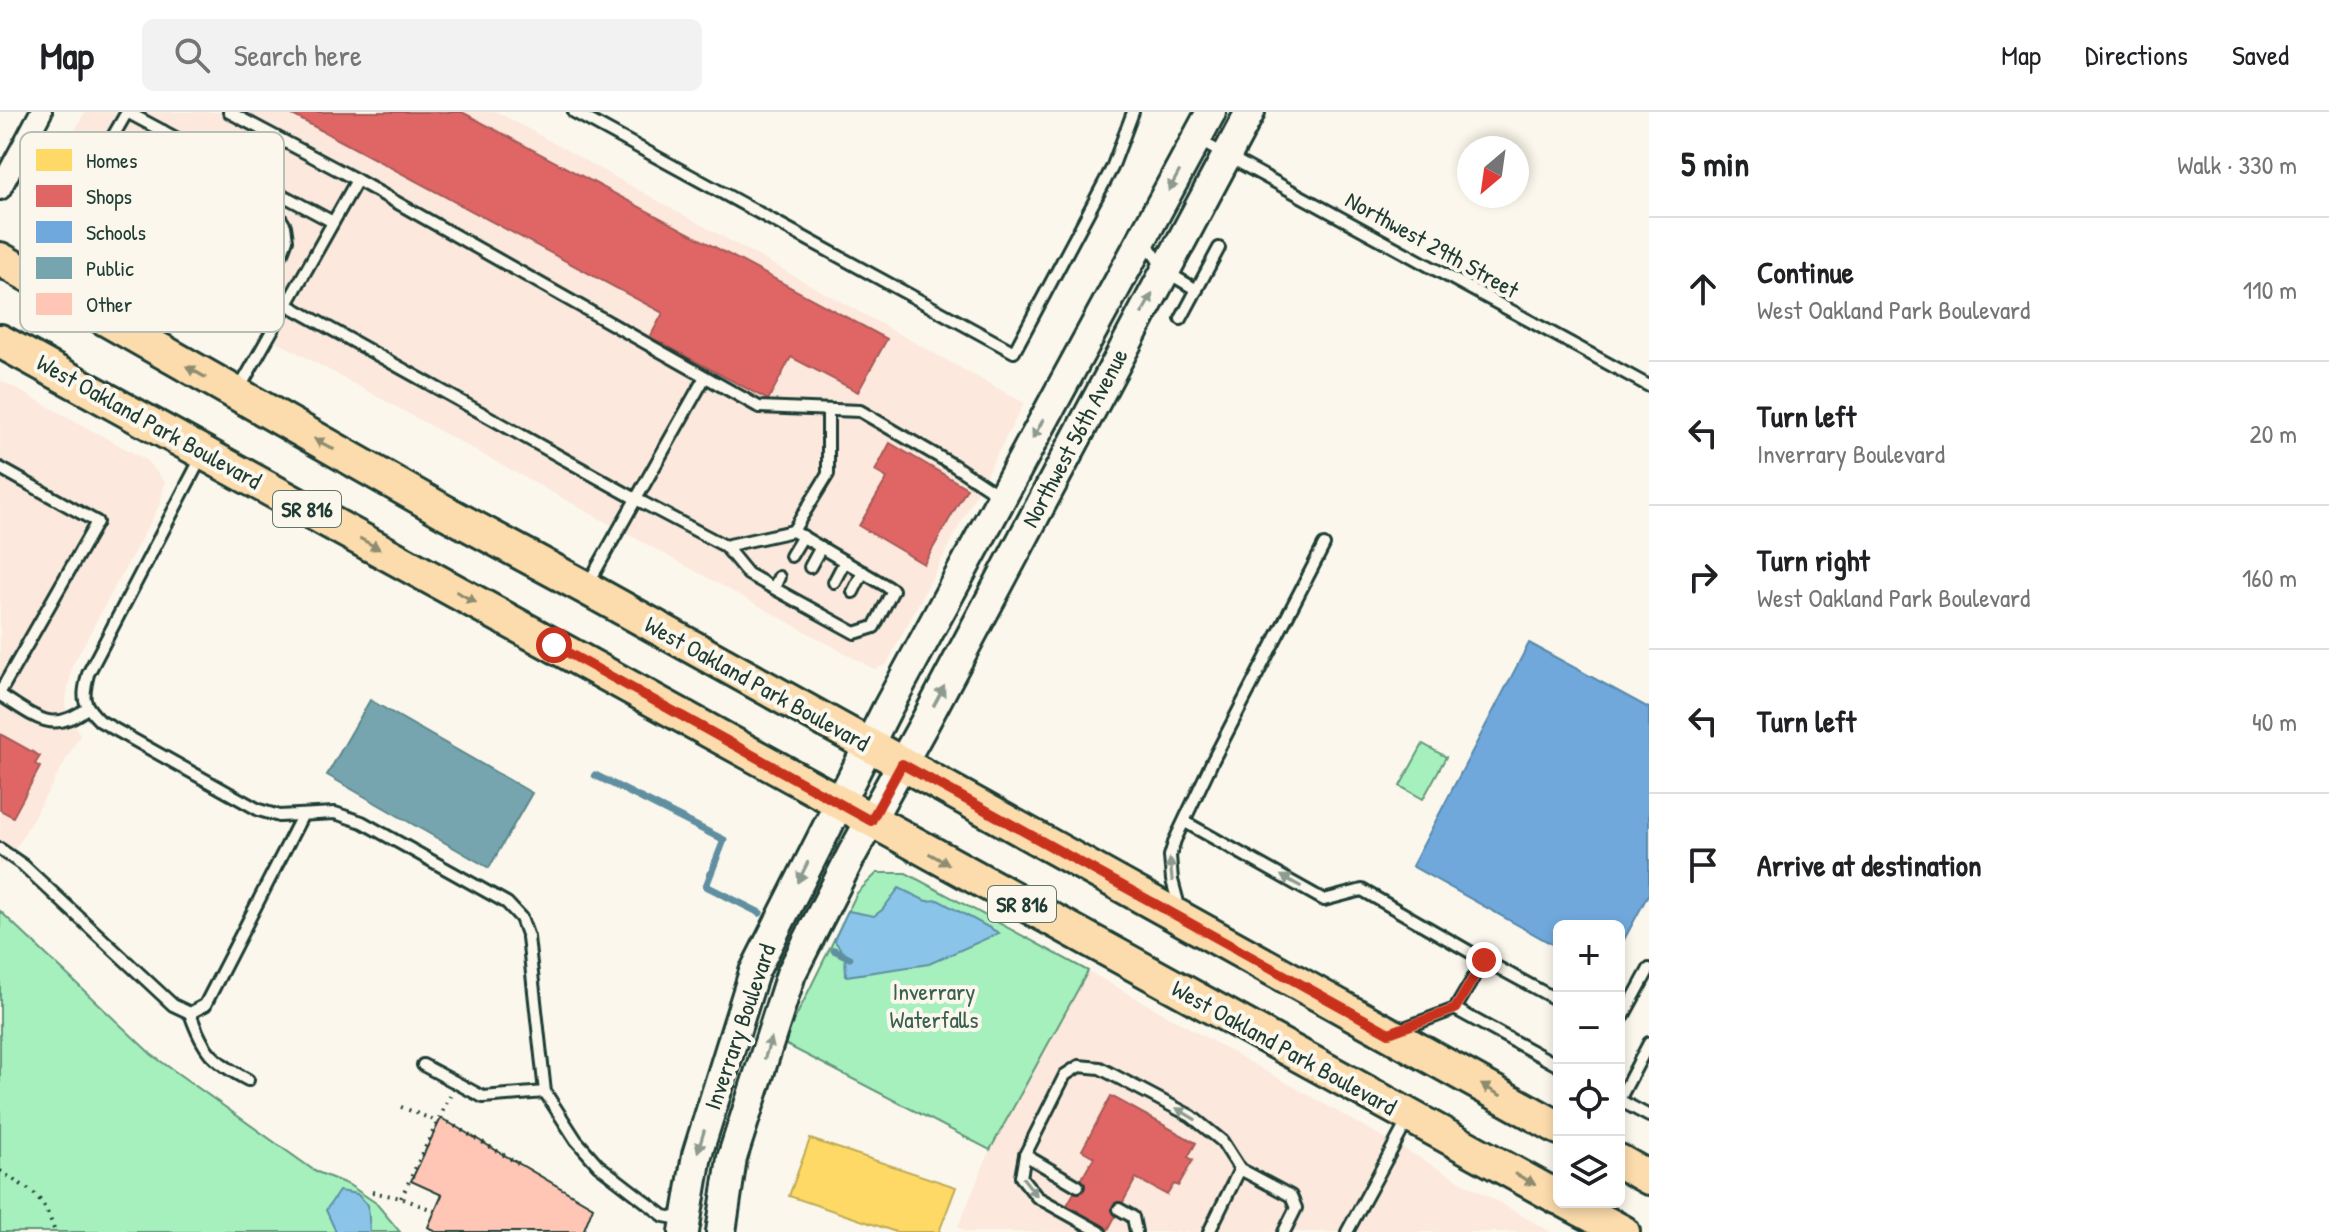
<!DOCTYPE html>
<meta charset="utf-8">
<style>
body{margin:0;font-family:"Patrick Hand",sans-serif;background:#f2f2f2;color:#202124}
.controls{position:absolute;right:24px;bottom:24px;display:grid;overflow:hidden;border-radius:12px;box-shadow:0 4px 12px #0003}
.controls button{width:72px;height:72px;display:grid;place-items:center;padding:0;border:0;border-bottom:2px solid #e0e0e0;background:#fff;color:#202124;font:40px sans-serif}
.compass{position:absolute;left:1457px;top:24px;width:72px;height:72px;border-radius:50%;background:#fff;box-shadow:0 4px 12px #0003;rotate:209deg}
.stop{position:absolute;width:24px;height:24px;margin:-18px;border:6px solid #c8321e;border-radius:50%;background:#fff}
.stop.end{background:#c8321e;border-color:#fff;box-shadow:0 2px 8px #0008}
.list{margin:0;padding:0;list-style:none}
h2{display:flex;justify-content:space-between;align-items:center;height:104px;margin:0;padding:0 32px;font-size:34px}
h2 small{font-size:26px;font-weight:400;color:#757577}
.list li{display:grid;grid-template-columns:52px 1fr auto;gap:24px;align-items:center;box-sizing:border-box;height:144px;padding:0 32px;border-top:2px solid #e0e0e0}
.list b{display:block;font-size:30px;white-space:nowrap}
.list p{margin:0;font-size:26px;white-space:nowrap;color:#757577}
.list em{font-size:26px;font-style:normal;color:#757577}
.icon{flex:none;width:44px;height:44px;fill:none;stroke:currentColor;stroke-width:2;stroke-linecap:round;stroke-linejoin:round}
.map{position:relative;flex:none;width:1649px;height:1120px;overflow:hidden}
header{display:flex;align-items:center;gap:48px;box-sizing:border-box;height:112px;padding:0 40px;background:#fff;border-bottom:2px solid #e0e0e0}
header strong{font-size:38px}
nav{display:flex;gap:44px;margin-inline-start:auto;font-size:28px}
.search{width:560px;height:72px;background:#f2f2f2;display:flex;align-items:center;gap:20px;box-sizing:border-box;padding:0 28px;border-radius:12px;color:#757577;font-size:30px}
main{display:flex}
aside{flex:1;background:#fff}
.map>svg:first-child{display:block}
.built{fill:#fce8dc}
.green{fill:#a6f0be;stroke:#629679;stroke-width:2}
.water{fill:#8ac5e9;stroke:#5f8fa1;stroke-width:2}
.homes{fill:#ffd966;stroke:#bcaa57;stroke-width:2}
.shops{fill:#e06666;stroke:#a65a57;stroke-width:2}
.schools{fill:#6fa8dc;stroke:#5788aa;stroke-width:2}
.public{fill:#76a5af;stroke:#5c868a;stroke-width:2}
.lines{fill:none;stroke-linecap:round;stroke-linejoin:round}
.stream{stroke:#5f8fa1;stroke-width:7}
.building{fill:#ffc5b5;stroke:#1f3d34;stroke-width:2}
.lane-casing{stroke:#1f3d34;stroke-width:16}
.street-casing{stroke:#1f3d34;stroke-width:26}
.secondary-casing{stroke:#1f3d34;stroke-width:34}
.primary-casing{stroke:#1f3d34;stroke-width:38}
.path{stroke:#1f3d34;stroke-width:4;stroke-dasharray:2 6;stroke-linecap:butt}
.lane{stroke:#fbf7ec;stroke-width:10}
.street{stroke:#fbf7ec;stroke-width:20}
.secondary{stroke:#fbf7ec;stroke-width:28}
.primary{stroke:#fcdcac;stroke-width:32}
.oneway{fill:#8d9a90}
.oneway2{fill:#8e8c70}
.route{stroke:#c8321e;stroke-width:10}
.labels{text-anchor:middle;stroke-width:8;stroke-linejoin:round;paint-order:stroke}
.shield{fill:#fbf7ec;stroke:#61756b;stroke-width:2}
.shield-label{font-size:22px;font-weight:bold;fill:#1f3d34}
.street-label{font-size:24px;fill:#1f3d34;stroke:#fbf7ec}
.park-label{font-size:24px;fill:#3a6150;stroke:#fbf7ec}
.key{fill:#fbf7ec;stroke:#b9bfb5;stroke-width:2}
.key-label{font-size:22px;fill:#1f3d34}
</style>
<header>
<strong>Map</strong>
<div class="search"><svg class="icon" aria-label="search" viewBox="0 0 24 24"><circle cx="10" cy="10" r="6"/><path d="M15 15l6 6"/></svg>Search here</div>
<nav><a>Map</a><a>Directions</a><a>Saved</a></nav>
</header>
<main>
<div class="map">
<svg width="1649" height="1120" viewBox="0 0 1649 1120">
<rect width="100%" height="100%" fill="#fbf7ec"/>
<filter id="ink" filterUnits="userSpaceOnUse"><feTurbulence type="fractalNoise" baseFrequency=".0125" numOctaves="2"/><feDisplacementMap in="SourceGraphic" scale="16" xChannelSelector="R" yChannelSelector="G"/><feConvolveMatrix kernelMatrix="1 2 1 2 8 2 1 2 1" color-interpolation-filters="sRGB"/></filter>
<g filter="url(#ink)">
<g class="built">
<path d="M85,0H497L1024,291L886,553L874,557L59,110L45,96L44,76Z"/>
<path d="M0,268L146,348L165,370L160,392L72,554L65,594L80,623L19,731L0,753Z"/>
<path d="M1088,859L1551,1120H967L958,1115L990,1038Z"/>
</g>
<g class="green">
<path d="M1423,632L1446,645L1423,687L1400,674Z"/>
<path d="M877,761H906L1088,859L990,1038L783,931L857,781Z"/>
<path d="M0,799L152,943L315,1059L349,1073L376,1091L400,1120H0Z"/>
</g>
<g class="water">
<path d="M899,776L926,789L938,788L999,821L929,852L846,864L845,843L834,828L848,799L874,804L882,798Z"/>
<path d="M339,1079L357,1082L368,1093L370,1120H336L326,1098Z"/>
</g>
<path class="homes" d="M810,1027L956,1075L939,1120H896L789,1084Z"/>
<g class="shops">
<path d="M287,0H462L887,227L858,280L791,245L768,288L650,225L663,201Z"/>
<path d="M890,331L967,376L924,452L859,414L887,366L875,359Z"/>
<path d="M0,622L40,644L35,652L40,655L13,705L0,698Z"/>
<path d="M1111,984L1196,1031L1188,1045L1193,1048L1178,1074L1174,1072L1167,1083L1136,1066L1108,1118L1066,1095L1094,1045L1082,1038Z"/>
</g>
<path class="schools" d="M1529,531L1649,596V781L1619,837V814H1559V836L1412,754Z"/>
<path class="public" d="M370,588L532,681L489,756L327,663Z"/>
<g class="lines">
<g class="stream">
<path d="M595,663L724,728L706,774L760,801"/>
<path d="M834,838L850,846"/>
</g>
</g>
<path class="building" d="M441,1006L593,1095L583,1120H436L428,1115L442,1083L411,1069Z"/>
<g class="lines">
<g class="lane-casing">
<g id="lane">
<path d="M127,0L94,57L92,77L103,90L636,387L725,434L748,462L855,521L874,515L893,478L793,419L725,434"/>
<path d="M127,0L333,110"/>
<path d="M229,0L357,68L759,295L860,299L953,353L1000,384"/>
<path d="M574,0L1014,240L1112,56L1133,0"/>
<path d="M163,19L168,30L274,96L285,114L287,128L282,141L267,149L215,151"/>
<path d="M1198,28L1649,274"/>
<path d="M1146,130L1165,159L1197,178"/>
<path d="M238,150C260,130 270,122 265,90"/>
<path d="M1181,207L1219,136"/>
<path d="M238,279L357,68"/>
<path d="M201,346L88,562C82,587 82,591 100,609L259,698L279,704L335,701L362,710L507,791L521,806L528,825L545,980L576,1028L598,1053L664,1104L685,1108"/>
<path d="M0,356L97,410L0,580"/>
<path d="M793,419L828,362V298"/>
<path d="M791,444L803,424"/>
<path d="M810,455L821,435"/>
<path d="M834,470L845,449"/>
<path d="M588,472L705,265"/>
<path d="M774,476L779,465"/>
<path d="M853,480L863,460"/>
<path d="M0,583C34,603 51,624 87,596"/>
<path d="M1185,710L1324,788L1362,778L1484,848L1455,897"/>
<path d="M0,737L23,753L173,893L190,901L205,893L302,704"/>
<path d="M1180,798L1172,768L1170,744L1175,728L1212,650L1324,433"/>
<path d="M1484,848L1559,889"/>
<path d="M190,901C203,939 212,949 248,968"/>
<path d="M1619,912L1649,857"/>
<path d="M1396,919L1455,897L1559,954"/>
<path d="M423,953L483,985L545,980"/>
<path d="M1619,988L1649,931"/>
<path d="M1619,988L1649,1004"/>
<path d="M1025,1043L1078,1074"/>
<path d="M1119,1097L1133,1105L1136,1120"/>
<path d="M1100,1120L1037,1085L1021,1065L1025,1043L1065,963L1079,954L1100,956L1191,1004L1222,1029L1240,1057L1291,1084L1296,1096L1284,1120"/>
<path d="M1209,1120L1240,1057"/>
<path d="M1347,1120L1409,1006"/>
</g>
</g>
<g class="street-casing">
<path id="street" d="M0,77L41,0"/>
</g>
<g class="secondary-casing">
<g id="secondary">
<path d="M684,1120L697,1043L754,860L887,597L1211,0"/>
<path d="M721,1120L732,1046L791,862L852,742L924,612L1250,0"/>
</g>
</g>
<g class="primary-casing">
<g id="primary">
<path d="M0,147L445,400L586,476L1559,1016"/>
<path d="M0,229L1559,1086"/>
<path d="M1619,1049L1649,1066"/>
<path d="M1567,1090L1623,1120"/>
</g>
</g>
<g class="path">
<path d="M401,995L439,1010"/>
<path d="M441,1006L521,1053"/>
<path d="M0,1059C33,1081 41,1079 55,1120"/>
<path d="M372,1080L401,1086L435,1099"/>
<path d="M401,1086L450,984"/>
</g>
<use href="#lane" class="lane"/>
<use href="#street" class="street"/>
<use href="#secondary" class="secondary"/>
<use href="#primary" class="primary"/>
</g>
<defs><path id="oneway-solid" d="M-6-.8H1V-3.2L6.5 0L1 3.2V.8H-6Z" transform="scale(2)"/></defs>
<g class="oneway">
<use href="#oneway-solid" transform="translate(1174 69) rotate(119)"/>
<use href="#oneway-solid" transform="translate(1147 192) rotate(-62)"/>
<use href="#oneway-solid" transform="translate(1038 317) rotate(119)"/>
<use href="#oneway-solid" transform="translate(939 584) rotate(-62)"/>
<use href="#oneway-solid" transform="translate(1171 758) rotate(-96)"/>
<use href="#oneway-solid" transform="translate(803 760) rotate(116)"/>
<use href="#oneway-solid" transform="translate(1291 769) rotate(-151)"/>
<use href="#oneway-solid" transform="translate(768 936) rotate(-72)"/>
<use href="#oneway-solid" transform="translate(1186 1002) rotate(-149)"/>
<use href="#oneway-solid" transform="translate(701 1029) rotate(107)"/>
<use href="#oneway-solid" transform="translate(1030 1075) rotate(52)"/>
</g>
<g class="oneway2">
<use href="#oneway-solid" transform="translate(196 260) rotate(-150)"/>
<use href="#oneway-solid" transform="translate(324 332) rotate(-151)"/>
<use href="#oneway-solid" transform="translate(370 432) rotate(29)"/>
<use href="#oneway-solid" transform="translate(466 485) rotate(29)"/>
<use href="#oneway-solid" transform="translate(939 747) rotate(29)"/>
<use href="#oneway-solid" transform="translate(1491 978) rotate(-151)"/>
<use href="#oneway-solid" transform="translate(1525 1067) rotate(28)"/>
</g>
</g>
<g class="lines" filter="url(#ink)">
<path class="route" d="M554,533L871,709L902,652L1389,921L1455,897L1484,848"/>
</g>
<g class="labels">
<g class="shield">
<rect x="273" y="379" width="68" height="36" rx="6"/>
<rect x="988" y="774" width="68" height="36" rx="6"/>
</g>
<g class="shield-label">
<text x="307" y="405">SR 816</text>
<text x="1022" y="800">SR 816</text>
</g>
<g class="street-label">
<text transform="translate(1432 133) rotate(29)" y="8">Northwest 29th Street</text>
<text transform="translate(149 310) rotate(29)" y="8">West Oakland Park Boulevard</text>
<text transform="translate(1075 326) rotate(-62)" y="8">Northwest 56th Avenue</text>
<text transform="translate(757 572) rotate(29)" y="8">West Oakland Park Boulevard</text>
<text transform="translate(740 915) rotate(-71)" y="8">Inverrary Boulevard</text>
<text transform="translate(1284 936) rotate(29)" y="8">West Oakland Park Boulevard</text>
</g>
<g class="park-label">
<text x="934" y="888">Inverrary<tspan x="934" dy="28">Waterfalls</tspan></text>
</g>
</g>
<rect x="20" y="20" width="264" height="200" rx="12" class="key"/>
<rect x="36" y="37" width="36" height="22" fill="#ffd966"/>
<rect x="36" y="73" width="36" height="22" fill="#e06666"/>
<rect x="36" y="109" width="36" height="22" fill="#6fa8dc"/>
<rect x="36" y="145" width="36" height="22" fill="#76a5af"/>
<rect x="36" y="181" width="36" height="22" fill="#ffc5b5"/>
<g class="key-label">
<text x="86" y="56">Homes</text>
<text x="86" y="92">Shops</text>
<text x="86" y="128">Schools</text>
<text x="86" y="164">Public</text>
<text x="86" y="200">Other</text>
</g>
</svg>
<div class="controls">
<button>+</button>
<button>−</button>
<button><svg class="icon" aria-label="locate" viewBox="0 0 24 24"><circle cx="12" cy="12" r="6"/><path d="M12 2v4M12 18v4M2 12h4M18 12h4"/></svg></button>
<button><svg class="icon" aria-label="layers" viewBox="0 0 24 24"><path d="M12 4l9 5-9 5-9-5zM3 14l9 5 9-5"/></svg></button>
</div>
<svg class="compass" viewBox="-18 -18 36 36"><path d="M0-13l5 13h-10z" fill="#e53935"/><path d="M0 13l5-13h-10z" fill="#757577"/></svg>
<div class="stop" style="left:554px;top:533px"></div>
<div class="stop end" style="left:1484px;top:848px"></div>
</div>
<aside>
<h2>5 min<small>Walk · 330 m</small></h2>
<ul class="list">
<li><svg class="icon" aria-label="ahead" viewBox="0 0 24 24"><path d="M12 20V5M6 11l6-6 6 6"/></svg><div><b>Continue</b><p>West Oakland Park Boulevard</p></div><em>110 m</em></li>
<li><svg class="icon" aria-label="left" viewBox="0 0 24 24"><path d="M17 20v-9H6M10 6l-5 5 5 5"/></svg><div><b>Turn left</b><p>Inverrary Boulevard</p></div><em>20 m</em></li>
<li><svg class="icon" aria-label="right" viewBox="0 0 24 24"><path d="M7 20v-9h11M14 6l5 5-5 5"/></svg><div><b>Turn right</b><p>West Oakland Park Boulevard</p></div><em>160 m</em></li>
<li><svg class="icon" aria-label="left" viewBox="0 0 24 24"><path d="M17 20v-9H6M10 6l-5 5 5 5"/></svg><div><b>Turn left</b></div><em>40 m</em></li>
<li><svg class="icon" aria-label="arrive" viewBox="0 0 24 24"><path d="M6 21V4h12l-3 4 3 4H6"/></svg><div><b>Arrive at destination</b></div></li>
</ul>
</aside>
</main>
